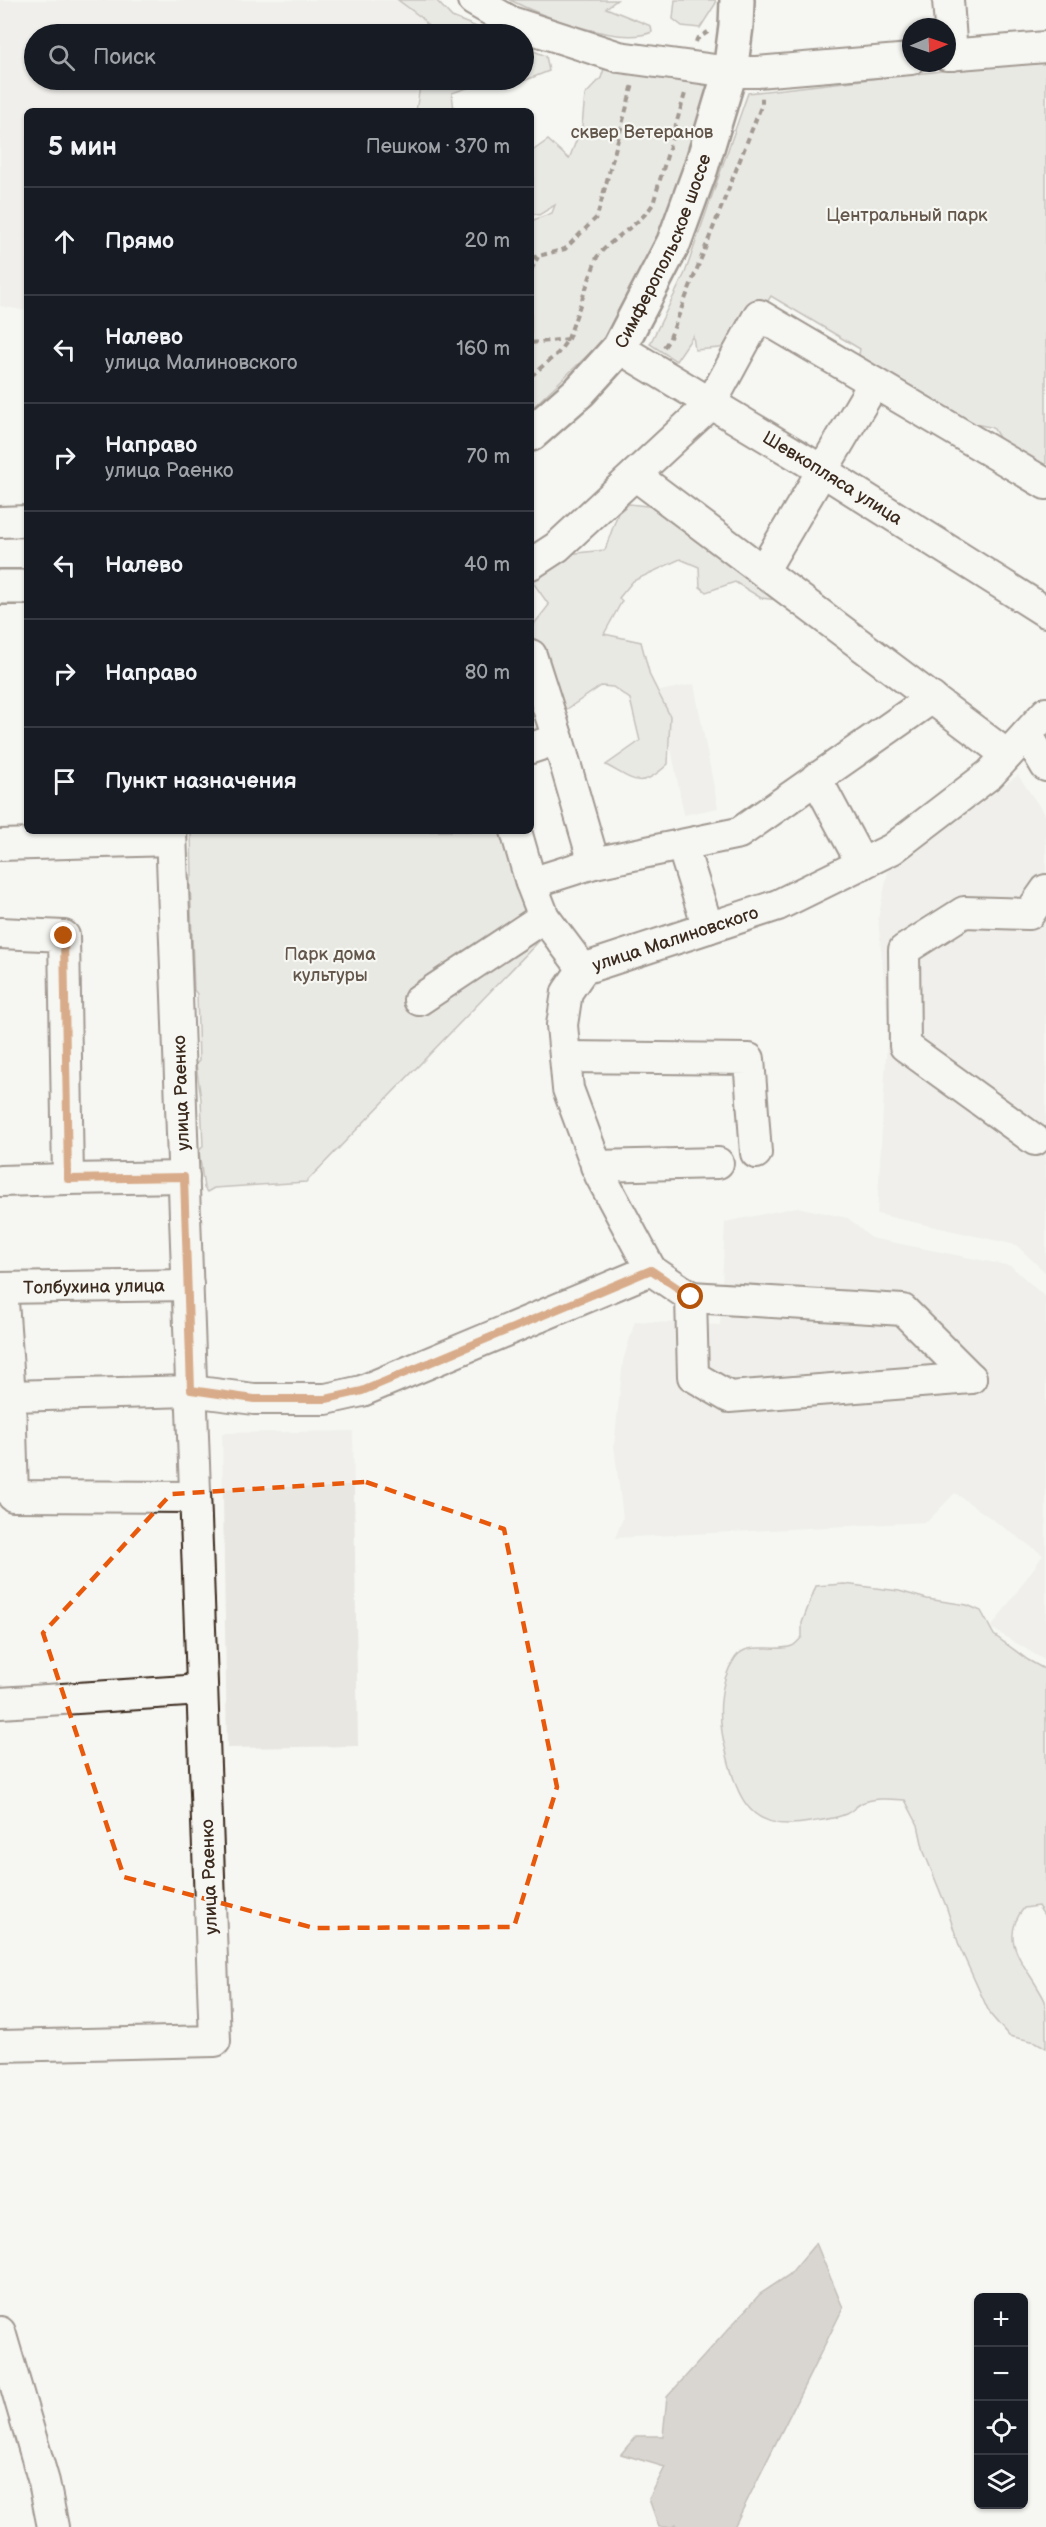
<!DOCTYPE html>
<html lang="ru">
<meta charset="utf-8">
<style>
body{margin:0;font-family:"Balsamiq Sans",sans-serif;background:#242831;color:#f1f3f6}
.controls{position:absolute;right:18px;bottom:18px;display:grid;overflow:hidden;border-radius:9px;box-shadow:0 2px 4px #0004}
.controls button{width:54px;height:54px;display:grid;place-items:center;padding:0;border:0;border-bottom:2px solid #363941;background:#171b24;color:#f1f3f6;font:30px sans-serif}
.compass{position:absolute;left:902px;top:18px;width:54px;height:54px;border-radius:50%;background:#171b24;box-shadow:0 2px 4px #0004;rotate:88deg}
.stop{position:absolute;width:18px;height:18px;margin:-14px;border:4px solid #b45309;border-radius:50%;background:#fff}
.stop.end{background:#b45309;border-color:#fff;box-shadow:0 2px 6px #0008}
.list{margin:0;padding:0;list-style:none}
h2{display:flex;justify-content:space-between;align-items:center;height:78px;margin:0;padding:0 24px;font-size:26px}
h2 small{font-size:20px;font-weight:400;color:#9ea1a6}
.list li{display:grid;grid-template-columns:39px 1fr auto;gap:18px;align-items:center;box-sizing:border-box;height:108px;padding:0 24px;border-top:2px solid #363941}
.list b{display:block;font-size:22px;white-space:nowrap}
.list p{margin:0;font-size:20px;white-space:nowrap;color:#9ea1a6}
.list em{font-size:20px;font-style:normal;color:#9ea1a6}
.icon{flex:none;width:33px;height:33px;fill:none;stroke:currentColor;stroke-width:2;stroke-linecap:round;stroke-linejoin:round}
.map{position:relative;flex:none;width:1046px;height:2527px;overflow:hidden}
.search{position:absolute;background:#171b24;box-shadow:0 2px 4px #0004;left:24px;top:24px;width:510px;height:66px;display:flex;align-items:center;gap:15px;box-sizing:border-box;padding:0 21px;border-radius:33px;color:#9ea1a6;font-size:22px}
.panel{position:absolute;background:#171b24;box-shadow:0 2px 4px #0004;left:24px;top:108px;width:510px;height:726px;border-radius:9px}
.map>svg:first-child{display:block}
.built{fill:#e8e7e2}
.green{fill:#dad9d3;stroke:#8a8278;stroke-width:1.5}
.water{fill:#b6b0a9;stroke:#857a71;stroke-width:1.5}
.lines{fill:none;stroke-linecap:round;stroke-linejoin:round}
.minor-casing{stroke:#3b2a1e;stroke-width:34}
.major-casing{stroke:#3b2a1e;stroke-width:38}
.path{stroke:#3b2a1e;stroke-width:4;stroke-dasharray:6 4.5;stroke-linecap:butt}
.minor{stroke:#f6f6f2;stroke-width:30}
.major{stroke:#f6f6f2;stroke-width:33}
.route{stroke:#b45309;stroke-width:8}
.marked{fill:none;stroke:#e8590c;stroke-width:4.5;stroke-dasharray:12 8;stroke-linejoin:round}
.labels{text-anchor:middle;stroke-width:4.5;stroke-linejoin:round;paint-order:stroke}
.park-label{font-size:18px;fill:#63564b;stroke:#f6f6f2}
.street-label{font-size:18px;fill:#3b2a1e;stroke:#f6f6f2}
</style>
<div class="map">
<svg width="1046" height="2527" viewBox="0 0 1046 2527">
<rect width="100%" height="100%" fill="#f6f6f2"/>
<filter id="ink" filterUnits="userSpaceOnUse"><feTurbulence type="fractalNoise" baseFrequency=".0167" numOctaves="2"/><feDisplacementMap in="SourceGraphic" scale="12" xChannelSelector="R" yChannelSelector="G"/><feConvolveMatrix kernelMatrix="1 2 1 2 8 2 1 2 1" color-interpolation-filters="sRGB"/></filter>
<g filter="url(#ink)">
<g class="built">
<path d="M0,0H430L425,34H34V80H419L414,111H27V311L0,306Z"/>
<path d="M694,684L718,808L684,815L660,691Z"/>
<path d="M1018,775L1046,816V1273L1016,1245L877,1214L888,1021L878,919L888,871Z"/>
<path d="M797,1207L848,1218L871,1238L1011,1266L1046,1298V1661L991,1628L1043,1555L955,1493L927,1522L615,1538L623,1518L614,1446L623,1361L635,1321L720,1325L725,1222Z"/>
<path d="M353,1431L358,1746L227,1748L222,1433Z"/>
</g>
<g class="green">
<path d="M398,0H436L452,17L494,34H434L422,18Z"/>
<path d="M510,0H617L606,8L651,26L652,32C619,46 541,16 510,0Z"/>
<path d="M675,0H715L716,3L700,28L682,26L673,19Z"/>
<path d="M524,47L546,56L549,71L516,84L508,80H524Z"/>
<path d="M1046,59V482L1012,459L994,429L990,427L923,414L854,382L860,349L771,296L750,328L720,348L695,350L693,336L676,361L650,344L685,273L748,93Z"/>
<path d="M606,63L713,87L654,252L614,330L531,409V221L552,213L555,205L539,215L531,213L533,174L531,152L548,140L569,159L582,126L585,95L601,78Z"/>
<path d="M421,80H478L473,86L452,93L454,111H416Z"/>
<path d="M629,504L656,507L778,600L761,598L735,582L706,592L700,587L699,567L680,559L633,581L619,598L622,601L604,634L641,642L650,676L670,716L668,764C640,790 636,781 606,765L640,741L630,699L613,687L601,686L564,711L554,707L531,638V628L549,605L532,581V574L558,555L605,550L618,513Z"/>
<path d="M191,831H516L510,839L540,940L306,1182L214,1188L207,1192L204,1188L199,1151L203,1146L201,1099L196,1064L199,1061L197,994L194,990L190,879L192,877Z"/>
<path d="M844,1584L899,1591L927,1599L967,1605L981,1611L994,1635L1028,1660L1046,1670V1918L1038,1906L1024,1908C995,1943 1030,1968 1045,2001C1046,2013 1046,2035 1046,2048L1036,2042L1009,2036L990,2014L960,1948L946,1906L924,1852L918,1825L905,1800C891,1799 874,1797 860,1804C855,1807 851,1812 846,1814C834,1819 822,1820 810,1822C752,1833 738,1802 726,1751C718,1722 717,1684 735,1658C747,1640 775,1653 792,1646C795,1645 799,1640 802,1637V1623L816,1586Z"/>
</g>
<path class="water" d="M816,2243L843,2308L734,2527H677L676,2524L672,2527H659L649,2499L665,2467L621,2454L636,2436H663L667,2397L760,2294L789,2275Z"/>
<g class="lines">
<g class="minor-casing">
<g id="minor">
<path d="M473,0L511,22L619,57L730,72H757L911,59"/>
<path d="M948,0L952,55"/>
<path d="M947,55L1046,47"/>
<path id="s1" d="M619,348L805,460L1046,612"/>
<path d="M635,475L1007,755"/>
<path d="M0,522L27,521"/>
<path d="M531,564L557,547L710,405L759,315L1046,484"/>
<path d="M763,571L874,383"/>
<path d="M531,655L558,739L531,748"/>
<path d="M1027,734L1046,766"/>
<path d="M816,778L862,864"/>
<path d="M516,831L531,883L544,917L583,969"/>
<path d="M0,845L171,840"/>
<path d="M682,845L708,928"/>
<path d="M594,863L739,833L932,698"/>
<path d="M531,883L594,863L558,739"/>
<path d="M0,933L64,936L68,1179L0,1181"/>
<path d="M419,1000L544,917"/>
<path d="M565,1057L749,1059L756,1153"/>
<path d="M1035,1140L905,1046L904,950L964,912L1029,914L1046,890"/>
<path d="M596,1166L718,1163"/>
<path d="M68,1179L184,1177"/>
<path id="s2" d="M0,1288L188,1285"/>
<path d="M2,1288L10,1396L191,1391L254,1399H326L362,1391L651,1270"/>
<path d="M691,1297L903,1310L971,1378"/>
<path id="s3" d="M971,1378L729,1397L693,1376L691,1297L651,1270L600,1175L568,1089L562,1025L567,992L583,969L778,905L892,849L990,774L1046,713"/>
<path d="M10,1396L13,1496L195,1497"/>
<path d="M0,1703L202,1690"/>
<path d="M0,2046L215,2041L171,831"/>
<path d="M0,2332L44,2482L53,2527"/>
</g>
</g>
<g class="major-casing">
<g id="major">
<path id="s4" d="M531,434L580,391L619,348L674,242L701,168L730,72L736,26L737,0"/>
<path d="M0,587H27"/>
</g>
</g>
<g class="path">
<path d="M696,42L697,39L708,32"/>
<path d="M531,258L565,249L597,217L633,84"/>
<path d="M531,270L538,257"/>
<path d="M531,343L568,339"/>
<path d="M664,347L669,340L762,104V95"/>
<path d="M531,376L558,353L568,339L597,257C613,236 639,226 653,204L686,90"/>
</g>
<use href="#minor" class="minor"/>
<use href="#major" class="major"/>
</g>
</g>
<g class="lines" filter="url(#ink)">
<path class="route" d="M64,936L68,1179L184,1177L191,1390L254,1399H326L362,1391L651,1270L691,1297"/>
</g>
<path d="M0 0H1046V2527H0ZM366,1482L504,1529L557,1787L514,1927L314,1928L124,1877L43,1633L171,1494Z" fill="#f6f6f2" fill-opacity=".55" fill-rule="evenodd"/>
<path class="marked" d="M366,1482L504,1529L557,1787L514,1927L314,1928L124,1877L43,1633L171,1494Z"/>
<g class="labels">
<g class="park-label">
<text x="642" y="138">сквер Ветеранов</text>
<text x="907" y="221">Центральный парк</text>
<text x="330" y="960">Парк дома<tspan x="330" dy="21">культуры</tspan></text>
</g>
<g class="street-label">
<text dy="6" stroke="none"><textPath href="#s4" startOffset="230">Симферопольское шоссе</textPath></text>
<text dy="6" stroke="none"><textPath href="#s1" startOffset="250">Шевкопляса улица</textPath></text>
<text dy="6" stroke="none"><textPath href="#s3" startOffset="834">улица Малиновского</textPath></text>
<text transform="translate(181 1093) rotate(-92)" y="6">улица Раенко</text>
<text dy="6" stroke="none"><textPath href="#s2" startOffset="94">Толбухина улица</textPath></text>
<text transform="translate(209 1877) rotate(-92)" y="6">улица Раенко</text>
</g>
</g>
</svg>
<div class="controls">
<button>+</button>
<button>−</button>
<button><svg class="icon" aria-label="locate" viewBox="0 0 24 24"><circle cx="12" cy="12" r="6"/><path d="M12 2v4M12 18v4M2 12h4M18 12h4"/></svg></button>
<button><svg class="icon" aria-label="layers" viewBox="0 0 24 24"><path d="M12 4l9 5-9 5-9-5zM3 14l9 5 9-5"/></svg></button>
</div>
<svg class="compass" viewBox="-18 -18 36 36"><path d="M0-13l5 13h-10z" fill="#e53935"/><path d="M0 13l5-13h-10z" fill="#9ea1a6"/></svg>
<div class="stop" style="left:691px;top:1297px"></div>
<div class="stop end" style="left:64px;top:936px"></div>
<div class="search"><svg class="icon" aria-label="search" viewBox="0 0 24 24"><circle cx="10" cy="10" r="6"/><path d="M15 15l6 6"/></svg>Поиск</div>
<section class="panel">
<h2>5 мин<small>Пешком · 370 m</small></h2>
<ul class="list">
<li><svg class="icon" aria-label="ahead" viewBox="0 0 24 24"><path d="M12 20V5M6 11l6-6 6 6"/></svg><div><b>Прямо</b></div><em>20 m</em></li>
<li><svg class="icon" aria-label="left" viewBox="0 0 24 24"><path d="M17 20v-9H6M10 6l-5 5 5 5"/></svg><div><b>Налево</b><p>улица Малиновского</p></div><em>160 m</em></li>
<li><svg class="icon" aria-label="right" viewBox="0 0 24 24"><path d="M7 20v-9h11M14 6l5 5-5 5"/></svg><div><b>Направо</b><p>улица Раенко</p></div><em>70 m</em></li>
<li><svg class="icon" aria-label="left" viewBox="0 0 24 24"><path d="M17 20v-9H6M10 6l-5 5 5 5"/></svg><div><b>Налево</b></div><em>40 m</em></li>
<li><svg class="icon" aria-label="right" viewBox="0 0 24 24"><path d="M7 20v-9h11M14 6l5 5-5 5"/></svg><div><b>Направо</b></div><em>80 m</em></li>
<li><svg class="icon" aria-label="arrive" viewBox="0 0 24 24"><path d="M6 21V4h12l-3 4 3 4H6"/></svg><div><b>Пункт назначения</b></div></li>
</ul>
</section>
</div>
